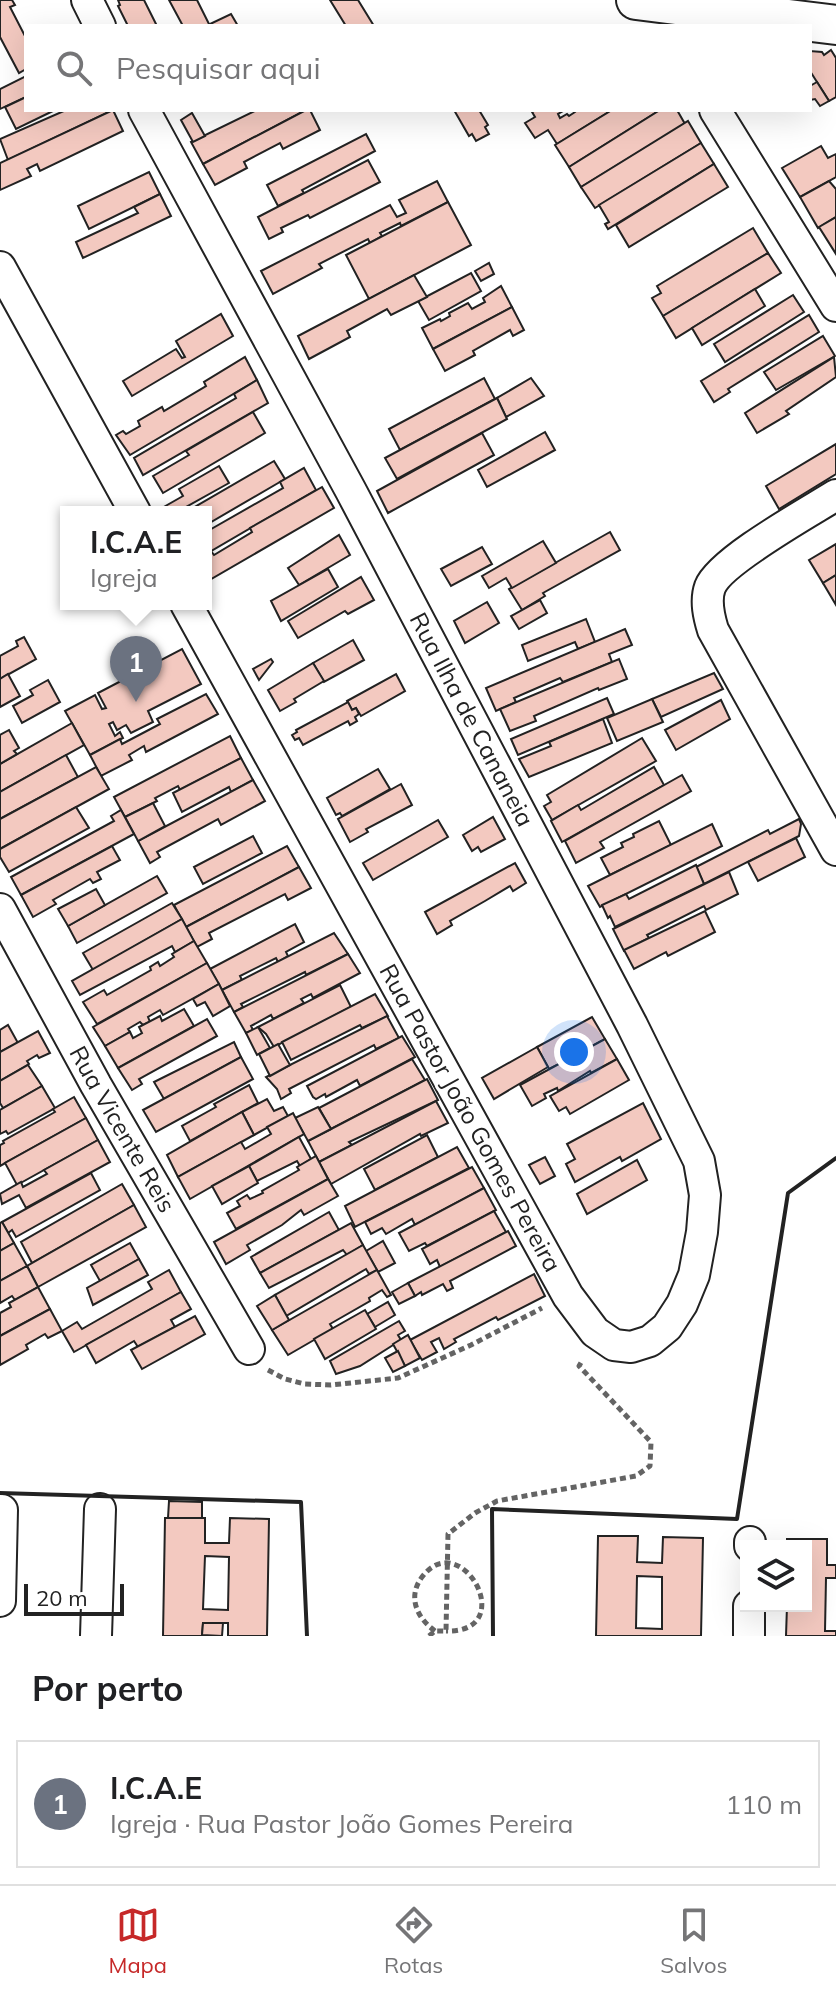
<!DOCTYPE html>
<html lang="pt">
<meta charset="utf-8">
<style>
body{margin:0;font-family:Mulish,sans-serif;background:#f2f2f2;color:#202124}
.controls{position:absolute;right:24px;bottom:24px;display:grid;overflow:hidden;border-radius:0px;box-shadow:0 8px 32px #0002}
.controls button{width:72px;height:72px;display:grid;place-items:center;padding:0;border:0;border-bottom:2px solid #e0e0e0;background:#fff;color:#202124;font:40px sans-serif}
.scale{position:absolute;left:24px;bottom:20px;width:100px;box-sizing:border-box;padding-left:8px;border:4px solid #222;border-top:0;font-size:22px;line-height:28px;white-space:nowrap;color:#222;-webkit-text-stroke:6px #fff;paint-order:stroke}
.you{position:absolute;left:574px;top:1052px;width:28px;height:28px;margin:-20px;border:6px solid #fff;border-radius:50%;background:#1a73e8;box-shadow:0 0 0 12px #1a73e833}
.badge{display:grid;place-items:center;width:52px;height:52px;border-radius:50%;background:#c62828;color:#fff;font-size:26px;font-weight:700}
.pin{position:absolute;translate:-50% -66px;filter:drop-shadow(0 2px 4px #0008)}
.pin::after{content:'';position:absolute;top:42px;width:28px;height:24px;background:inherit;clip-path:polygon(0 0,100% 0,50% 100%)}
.popup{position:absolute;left:60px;top:506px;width:152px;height:104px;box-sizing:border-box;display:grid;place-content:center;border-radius:0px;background:#fff;filter:drop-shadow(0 2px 6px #0005);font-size:26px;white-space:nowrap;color:#757577}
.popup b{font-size:30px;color:#202124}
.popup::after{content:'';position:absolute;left:50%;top:100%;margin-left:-16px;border:16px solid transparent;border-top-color:#fff}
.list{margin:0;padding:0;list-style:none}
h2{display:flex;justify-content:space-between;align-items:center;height:104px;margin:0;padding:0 32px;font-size:34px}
h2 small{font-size:26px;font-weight:400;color:#757577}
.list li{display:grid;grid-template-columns:52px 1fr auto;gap:24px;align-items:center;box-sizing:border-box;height:128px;margin:0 16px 16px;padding:0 16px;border:2px solid #e0e0e0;border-radius:0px}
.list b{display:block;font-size:30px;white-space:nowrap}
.list p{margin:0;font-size:26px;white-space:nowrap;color:#757577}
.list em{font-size:26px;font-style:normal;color:#757577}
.icon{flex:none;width:44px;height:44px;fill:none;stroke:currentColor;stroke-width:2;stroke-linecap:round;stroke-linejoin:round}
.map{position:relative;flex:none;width:836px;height:1636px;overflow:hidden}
.search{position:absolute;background:#fff;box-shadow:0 8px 32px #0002;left:24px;right:24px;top:24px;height:88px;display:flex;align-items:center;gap:20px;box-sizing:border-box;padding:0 28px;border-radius:0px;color:#757577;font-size:30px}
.sheet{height:248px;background:#fff}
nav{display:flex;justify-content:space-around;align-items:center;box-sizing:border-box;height:112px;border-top:2px solid #e0e0e0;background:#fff;font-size:22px;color:#757577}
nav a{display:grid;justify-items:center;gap:4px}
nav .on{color:#c62828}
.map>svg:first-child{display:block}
.building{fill:#f3c9c0;stroke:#222;stroke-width:2;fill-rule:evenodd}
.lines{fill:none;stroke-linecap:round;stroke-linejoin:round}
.minor-casing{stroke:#222;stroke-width:34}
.tertiary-casing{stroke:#222;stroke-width:42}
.path{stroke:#646464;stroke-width:5;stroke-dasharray:6 4;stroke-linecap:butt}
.minor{stroke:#fff;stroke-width:30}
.tertiary{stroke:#fff;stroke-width:38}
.wall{stroke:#222;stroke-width:4}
.labels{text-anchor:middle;stroke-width:6;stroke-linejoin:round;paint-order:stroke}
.street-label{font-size:24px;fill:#222;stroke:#fff}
</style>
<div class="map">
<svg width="836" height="1636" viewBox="0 0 836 1636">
<rect width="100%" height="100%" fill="#fff"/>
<g class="building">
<path d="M0,0H12L15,5L10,7L26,38V69L19,73L0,37Z"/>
<path d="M118,0H144L157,26H128L118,6L120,5Z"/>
<path d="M169,0H197L210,26H183Z"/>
<path d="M330,0H358L374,26H346Z"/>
<path d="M231,14L238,26H211L210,24Z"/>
<path d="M831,50L836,58V97L829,101L810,71V51L822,52L824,55Z"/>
<path d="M26,76V97L0,109V89Z"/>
<path d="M817,82L829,101L820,106L815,99L810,100V86Z"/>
<path d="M26,97V110H55L16,129L5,107Z"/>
<path d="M66,110H113L8,160L0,139Z"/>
<path d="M113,110L123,131L40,171L37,164L27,169L31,176L0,190V163Z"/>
<path d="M257,110H306L203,164L191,142Z"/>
<path d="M306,110H310L320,130L283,149L280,143L244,162L247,168L215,185L203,164Z"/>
<path d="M454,110H479L488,125L485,127L489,134L476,141L472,134L469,136Z"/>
<path d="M536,110H565L558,114L560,118L567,114L569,116L575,112L574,110H612L557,144L548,130L535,138L525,123L535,117L532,112Z"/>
<path d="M612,110H660L569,167L555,145Z"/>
<path d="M660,110H677L685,124L581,187L569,167Z"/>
<path d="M192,113L205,136L193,142L181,120Z"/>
<path d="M688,121L701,143L595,208L581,187Z"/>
<path d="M366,134L375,151L302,190L304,193L278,206L267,185Z"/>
<path d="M701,143L714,164L608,229L605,224L609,222L599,205Z"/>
<path d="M821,146L828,158L836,154V177L800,197L782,168Z"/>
<path d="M368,160L380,182L310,218L308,215L281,228L283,232L269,239L258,217Z"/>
<path d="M714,164L728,187L629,247L616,225Z"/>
<path d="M149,172L160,194L89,229L78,206Z"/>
<path d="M437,181L448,202L401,226L400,223L380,233L382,236L370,243L368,239L319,264L322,268L273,294L261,271L390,205L397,217L406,213L399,200Z"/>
<path d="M829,181L836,189V217L818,228L800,197Z"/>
<path d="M160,194L171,216L83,258L76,242L138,213L134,207Z"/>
<path d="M448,202L471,245L369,299L346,255Z"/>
<path d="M836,217V254L819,227Z"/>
<path d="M753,228L768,253L663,316L652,298L661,293L657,286Z"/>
<path d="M768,253L781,273L676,338L663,316Z"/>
<path d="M489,263L494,274L481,281L475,271Z"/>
<path d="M471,273L481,291L429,320L418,301Z"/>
<path d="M414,275L427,297L391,315L387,309L347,331L350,337L309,359L298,336Z"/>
<path d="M501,286L512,307L433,349L422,328L440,319L441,321L450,316L449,313L468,303L472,309L485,302L483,298Z"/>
<path d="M755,289L765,306L702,345L692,328Z"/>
<path d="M793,295L804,312L725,362L714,344Z"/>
<path d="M512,307L524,330L513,336L510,330L473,351L475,355L445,371L433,349Z"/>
<path d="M221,314L233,336L132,396L123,381L176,349L182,358L185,357L176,341Z"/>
<path d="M809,315L819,332L728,389L730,392L714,402L701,381Z"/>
<path d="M823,336L835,356L776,390L764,372Z"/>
<path d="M245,357L257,380L130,455L116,435L123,431L126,434L140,426L138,421L162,407L164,411L206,386L204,382Z"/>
<path d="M834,357L836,377L786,411L789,414L757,433L745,413Z"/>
<path d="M484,378L495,399L400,450L389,429Z"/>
<path d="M531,378L544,396L506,417L497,398Z"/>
<path d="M257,380L268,403L143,475L134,458L236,398L234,394Z"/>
<path d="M497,398L507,419L397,479L385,458Z"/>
<path d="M253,412L265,433L163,493L153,476L189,455L186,451Z"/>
<path d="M545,432L555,450L487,487L478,470Z"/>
<path d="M482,433L494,455L388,513L377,491Z"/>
<path d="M836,444V474L779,509L766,486Z"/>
<path d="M274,461L285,479L206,525V512H186Z"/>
<path d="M219,466L229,483L177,512H165L162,508L183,496L179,489Z"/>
<path d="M304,468L316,490L206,554V532L283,488L280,482Z"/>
<path d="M322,487L334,508L206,582V554L211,551L214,555L252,532L250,528Z"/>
<path d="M610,532L620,550L543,593L545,596L522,610L509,589Z"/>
<path d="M339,535L350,555L299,585L288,568Z"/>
<path d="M543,541L556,563L512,588L506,578L489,588L482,576Z"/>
<path d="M836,544V575L823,583L809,560Z"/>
<path d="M482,547L492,564L451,586L441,569Z"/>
<path d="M328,569L338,587L281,621L271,601Z"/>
<path d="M836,575V605L823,583Z"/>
<path d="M361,577L374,600L348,614L345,611L298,638L288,621Z"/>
<path d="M540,600L547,613L519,629L511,616Z"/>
<path d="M487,602L499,623L465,643L454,621Z"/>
<path d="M586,619L595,642L578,649L575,642L528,661L522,645Z"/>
<path d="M625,629L632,645L609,654L612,662L563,682L560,678L514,698L516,702L496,711L486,688Z"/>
<path d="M24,637L36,659L0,679V656L18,646L16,641Z"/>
<path d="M353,640L364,660L324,682L313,663Z"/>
<path d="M182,649L201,684L148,711L153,722L131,733L126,725L117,730L113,722L109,724L115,736L120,732L123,738L90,755L65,711L95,695L102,709L106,708L98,693Z"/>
<path d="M271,659L273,662L259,680L253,669Z"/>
<path d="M619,659L627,679L599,690L598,688L534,716L536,721L510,731L500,709Z"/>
<path d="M313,663L324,681L294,699L296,702L280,711L268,690Z"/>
<path d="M714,673L723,689L661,717L652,699Z"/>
<path d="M8,674L20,696L0,707V679Z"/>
<path d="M396,674L405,691L361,716L356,708L352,710L347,701Z"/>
<path d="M48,680L60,702L22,723L13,706L33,695L30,690Z"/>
<path d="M206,694L218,714L146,752L144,746L129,755L132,760L101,776L90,755L120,739L122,744L160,724L157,719Z"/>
<path d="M607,698L614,714L518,755L511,739Z"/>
<path d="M652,699L663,722L617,741L607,718Z"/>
<path d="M721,700L730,719L676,750L665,730Z"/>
<path d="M348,702L352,710L356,708L359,714L355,717L357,721L350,725L348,721L303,745L299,738L295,740L292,735L297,732L296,730Z"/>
<path d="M603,719L612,743L529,777L519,759L551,746L549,742Z"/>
<path d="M72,723L84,745L0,792V764Z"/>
<path d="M9,730L19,748L14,751L17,754L0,764V735Z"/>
<path d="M230,736L241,758L180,790L178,786L155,798L157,801L125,817L114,797Z"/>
<path d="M642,738L656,761L552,820L544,806L551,802L547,795Z"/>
<path d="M66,755L78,777L0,819V792Z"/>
<path d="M241,758L253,780L231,792L229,787L182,812L173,793Z"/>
<path d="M96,767L109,789L0,849V819Z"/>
<path d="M654,767L664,785L562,842L551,821L578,805L581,810Z"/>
<path d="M378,769L390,789L342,816L340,813L336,815L327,798Z"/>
<path d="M682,775L691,791L600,842L604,848L576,863L565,841Z"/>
<path d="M253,780L265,801L221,825L218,819L157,852L160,857L150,863L138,841Z"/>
<path d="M401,784L412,805L366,829L368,832L350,842L338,819Z"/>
<path d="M153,803L165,826L138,841L125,817Z"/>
<path d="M76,807L89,828L9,872L0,857V849Z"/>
<path d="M121,810L134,834L21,895L11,877L114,821L111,816Z"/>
<path d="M493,817L505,839L481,852L478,847L472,851L463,835Z"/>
<path d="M799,819L801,824L799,836L704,884L696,867L768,830L770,834Z"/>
<path d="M438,820L448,837L373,880L363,863Z"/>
<path d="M659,821L671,845L610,875L601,858L623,847L621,843L634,837L633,834Z"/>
<path d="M712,824L722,846L600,907L588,886Z"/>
<path d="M253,836L262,853L203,884L194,867Z"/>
<path d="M796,838L805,857L758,881L748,862Z"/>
<path d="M112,846L120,860L97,872L101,879L93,883L90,879L53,900L56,904L33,917L21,895Z"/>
<path d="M287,846L299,867L186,927L174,905Z"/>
<path d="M515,863L526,883L513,891L510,886L485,901L450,921L452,925L437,934L425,912Z"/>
<path d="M696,865L704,884L615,927L610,916L608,918L602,905L626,894L629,899Z"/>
<path d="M299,867L311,888L288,900L285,894L209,933L212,939L197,947L186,927Z"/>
<path d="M729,872L738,894L706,910L704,906L647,935L649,938L624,951L613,929Z"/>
<path d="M157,876L167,893L77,943L68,926Z"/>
<path d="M96,889L105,905L68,926L58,909Z"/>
<path d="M172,903L182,919L93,970L83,953Z"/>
<path d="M705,911L715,932L668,956L666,952L634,969L624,950Z"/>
<path d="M182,919L194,941L175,952L172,946L80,995L72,981Z"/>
<path d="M295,924L304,942L286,952L288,956L278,962L276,958L240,976L242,980L222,990L210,969Z"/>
<path d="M334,933L348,954L306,975L305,972L241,1004L243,1007L234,1012L222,990Z"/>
<path d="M194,941L207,963L97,1024L83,1002L104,990L107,995L151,970L150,967L158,962L160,966L174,957L172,954Z"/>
<path d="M348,954L360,973L313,998L311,994L301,999L304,1003L273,1019L271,1015L251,1026L253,1030L246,1033L234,1012Z"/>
<path d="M207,963L219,984L163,1015L160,1010L148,1017L150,1022L143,1025L140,1022L128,1029L130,1032L105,1046L93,1027Z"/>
<path d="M219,984L230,1006L213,1016L205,1002L197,1006L193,999Z"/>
<path d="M340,985L351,1007L274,1047L266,1034L258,1027Z"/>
<path d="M375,994L388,1016L362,1028L360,1025L291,1060L282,1042Z"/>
<path d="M184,1009L194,1026L118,1068L105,1046L130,1032L133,1038L142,1033L139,1027L160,1016L162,1021Z"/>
<path d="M387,1016L399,1038L376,1049L374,1045L289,1089L291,1093L281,1099L277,1089L266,1077Z"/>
<path d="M592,1017L605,1039L579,1053L577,1049L559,1058L561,1063L549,1069L537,1047Z"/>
<path d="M207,1019L217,1036L139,1079L142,1084L132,1090L118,1068Z"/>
<path d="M8,1025L18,1043L0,1052V1030Z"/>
<path d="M258,1027L270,1048L257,1055L246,1033Z"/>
<path d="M38,1031L50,1053L39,1058L37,1055L27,1061L29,1064L0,1081V1052Z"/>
<path d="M402,1036L415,1057L360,1086L357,1080L326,1097L325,1094L316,1099L313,1097L307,1086Z"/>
<path d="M605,1039L617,1059L591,1073L590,1071L558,1091L557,1088L544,1094L546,1098L532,1106L520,1085Z"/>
<path d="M234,1042L241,1057L164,1099L154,1082Z"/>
<path d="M278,1044L290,1065L270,1076L259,1054Z"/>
<path d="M537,1047L548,1067L494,1099L482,1078Z"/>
<path d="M241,1057L253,1079L156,1132L143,1110Z"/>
<path d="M412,1059L425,1080L331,1129L319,1108Z"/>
<path d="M617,1059L629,1080L570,1114L566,1107L559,1111L550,1096Z"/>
<path d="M28,1065L42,1086L3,1108L0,1103V1081Z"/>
<path d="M427,1079L438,1100L349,1142L352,1145L319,1162L308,1141Z"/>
<path d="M249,1085L258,1103L190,1141L182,1126L216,1107L214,1104Z"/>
<path d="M42,1086L55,1108L8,1134L6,1131L0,1134V1110Z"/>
<path d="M74,1097L86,1118L0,1166V1145L4,1143L3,1141L55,1112L53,1109Z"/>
<path d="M267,1099L274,1111L283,1107L288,1116L254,1135L242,1112Z"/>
<path d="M436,1101L448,1123L421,1136L420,1134L331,1184L319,1162Z"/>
<path d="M643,1103L661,1139L622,1161L620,1157L575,1182L566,1164L575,1159L567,1144Z"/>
<path d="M318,1107L331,1129L308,1141L295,1118Z"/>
<path d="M242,1112L254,1135L178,1177L167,1155Z"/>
<path d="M293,1113L304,1134L190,1199L178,1177L241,1142L245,1149L271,1134L267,1127Z"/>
<path d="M86,1118L98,1140L17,1185L5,1163Z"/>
<path d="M427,1135L438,1157L375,1190L364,1169Z"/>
<path d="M299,1137L311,1159L300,1166L297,1161L257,1181L249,1166Z"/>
<path d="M98,1140L110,1162L26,1208L19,1195L2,1204L0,1194L21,1182L23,1187L47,1174L44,1170Z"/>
<path d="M457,1147L469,1168L355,1227L345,1206Z"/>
<path d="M316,1156L328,1179L236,1229L227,1213L240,1206L237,1201L247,1195L250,1199L263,1193L262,1191L299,1170L297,1167Z"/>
<path d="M545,1157L555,1176L540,1184L529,1165Z"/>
<path d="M637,1160L647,1180L587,1214L577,1194Z"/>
<path d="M249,1166L258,1183L222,1204L212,1186Z"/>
<path d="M472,1167L484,1188L415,1225L412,1219L386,1234L382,1228L371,1234L365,1222Z"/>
<path d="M91,1173L100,1190L16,1237L12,1230L8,1233L2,1222Z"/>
<path d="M328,1179L338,1196L304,1215L301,1210L282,1225L247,1245L250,1250L226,1264L214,1242Z"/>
<path d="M122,1184L134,1205L32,1263L21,1242Z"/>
<path d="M484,1188L496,1210L427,1246L425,1243L409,1251L399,1233Z"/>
<path d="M134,1205L146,1227L38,1287L27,1266Z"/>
<path d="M494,1211L506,1232L440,1267L437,1260L430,1264L422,1249Z"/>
<path d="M329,1212L339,1230L260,1273L251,1257Z"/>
<path d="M2,1222L14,1243L0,1251V1223Z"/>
<path d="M351,1223L363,1245L347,1255L343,1250L269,1288L260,1273Z"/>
<path d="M508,1231L516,1246L450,1281L453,1288L447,1291L443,1284L422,1295L421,1292L415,1296L408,1283Z"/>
<path d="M383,1241L395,1263L378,1272L366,1251Z"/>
<path d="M14,1243L27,1266L0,1281V1251Z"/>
<path d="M130,1243L139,1259L100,1281L91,1265Z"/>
<path d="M363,1245L377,1270L369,1274L366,1269L286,1316L275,1295Z"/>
<path d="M139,1259L148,1275L93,1305L87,1288Z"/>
<path d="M27,1266L38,1287L15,1300L12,1296L0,1303V1281Z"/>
<path d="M169,1270L181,1292L74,1352L62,1331L77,1322L82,1329L152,1289L148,1282Z"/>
<path d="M377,1270L391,1295L387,1297L382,1290L369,1298L370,1301L330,1324L333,1329L288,1355L272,1330Z"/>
<path d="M534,1274L545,1296L498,1320L496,1317L454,1339L456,1342L444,1349L439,1338L431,1342L437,1352L422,1360L410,1340Z"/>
<path d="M408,1283L415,1296L399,1304L392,1292Z"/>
<path d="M38,1287L50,1309L0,1336V1313L11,1307L9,1303Z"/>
<path d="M181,1292L191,1309L171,1320L175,1327L138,1347L134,1341L96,1363L86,1345Z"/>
<path d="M275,1295L289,1320L272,1330L257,1306Z"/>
<path d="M388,1302L395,1315L375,1327L367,1314Z"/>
<path d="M50,1309L62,1331L48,1338L45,1334L26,1345L28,1349L0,1365V1336Z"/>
<path d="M365,1310L376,1329L325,1359L314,1339Z"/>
<path d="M195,1316L205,1334L142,1369L131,1350Z"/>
<path d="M399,1321L405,1331L398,1335L401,1340L360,1366L336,1374L330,1361Z"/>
<path d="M408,1335L420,1358L405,1366L393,1344Z"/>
<path d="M398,1351L405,1366L393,1372L385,1358Z"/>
<path d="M169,1501L202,1502V1518H168Z"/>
<path d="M165,1518H205V1543H229L230,1518L269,1519L267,1636H228V1623H203L202,1636H163ZM205,1556L229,1557L228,1610L203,1609Z"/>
<path d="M598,1536H638L637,1562L662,1563L663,1537L703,1538L701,1636H596ZM637,1576L662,1577V1629L636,1628Z"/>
<path d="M787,1539H827V1565H836V1578H826L825,1631H836V1636H786L787,1606H806V1546H787Z"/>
<path d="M203,1623H223L222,1636L202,1635Z"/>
</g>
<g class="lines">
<g class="minor-casing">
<g id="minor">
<path d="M87,0L100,26"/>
<path id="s1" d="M144,110L351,491L632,1025L699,1161L705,1195L702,1232L694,1275L682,1304L667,1327L650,1341L631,1347L614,1345L595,1332L568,1296L186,604"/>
<path d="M715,110L836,306"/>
<path d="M0,267L135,512"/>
<path d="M836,495C809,512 720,561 710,587C705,601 709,617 713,630L836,850"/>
<path id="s2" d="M0,909L96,1085L249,1349"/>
<path d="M750,1546V1542"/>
<path d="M0,1601L2,1510"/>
<path d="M96,1636L100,1509"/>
<path d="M749,1636V1606"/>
</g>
</g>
<g class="tertiary-casing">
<path id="tertiary" d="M636,0L836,25"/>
</g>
<g class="path">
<path d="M268,1370L285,1379L305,1384L331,1385L398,1378L471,1345L542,1308"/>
<path d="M435,1631C417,1618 407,1597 422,1577C461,1525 521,1633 446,1631"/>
<path d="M429,1636L435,1631H446L448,1534L475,1513L497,1501L636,1476L650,1466L651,1442L579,1366L582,1361"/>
</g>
<use href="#minor" class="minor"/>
<use href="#tertiary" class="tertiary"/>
<g class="wall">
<path d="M0,1493L301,1502L307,1636"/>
<path d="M493,1636L492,1509L737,1519L788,1193L836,1158"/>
</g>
</g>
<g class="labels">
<g class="street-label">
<text dy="8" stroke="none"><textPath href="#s1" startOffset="692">Rua Ilha de Cananeia</textPath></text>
<text transform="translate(470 1118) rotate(61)" y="8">Rua Pastor João Gomes Pereira</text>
<text dy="8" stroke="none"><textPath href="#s2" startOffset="252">Rua Vicente Reis</textPath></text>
</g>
</g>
</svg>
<div class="controls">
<button><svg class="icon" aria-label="layers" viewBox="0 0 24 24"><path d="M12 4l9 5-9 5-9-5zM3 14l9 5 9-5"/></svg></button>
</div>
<div class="scale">20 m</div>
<div class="you"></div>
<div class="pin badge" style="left:136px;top:702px;background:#6b7280">1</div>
<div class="popup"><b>I.C.A.E</b>Igreja</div>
<div class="search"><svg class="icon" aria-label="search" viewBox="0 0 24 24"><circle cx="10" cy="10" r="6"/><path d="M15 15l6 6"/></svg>Pesquisar aqui</div>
</div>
<section class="sheet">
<h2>Por perto<small></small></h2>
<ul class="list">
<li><span class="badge" style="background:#6b7280">1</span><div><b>I.C.A.E</b><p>Igreja · Rua Pastor João Gomes Pereira</p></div><em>110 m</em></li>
</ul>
</section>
<nav>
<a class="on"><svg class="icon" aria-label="map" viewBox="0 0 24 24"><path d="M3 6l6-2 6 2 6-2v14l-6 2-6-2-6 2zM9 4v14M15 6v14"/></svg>Mapa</a>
<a><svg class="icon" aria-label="directions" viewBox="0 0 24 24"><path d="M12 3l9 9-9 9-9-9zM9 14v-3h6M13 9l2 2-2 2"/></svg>Rotas</a>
<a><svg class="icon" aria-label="saved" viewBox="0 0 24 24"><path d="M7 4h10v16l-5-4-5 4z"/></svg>Salvos</a>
</nav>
